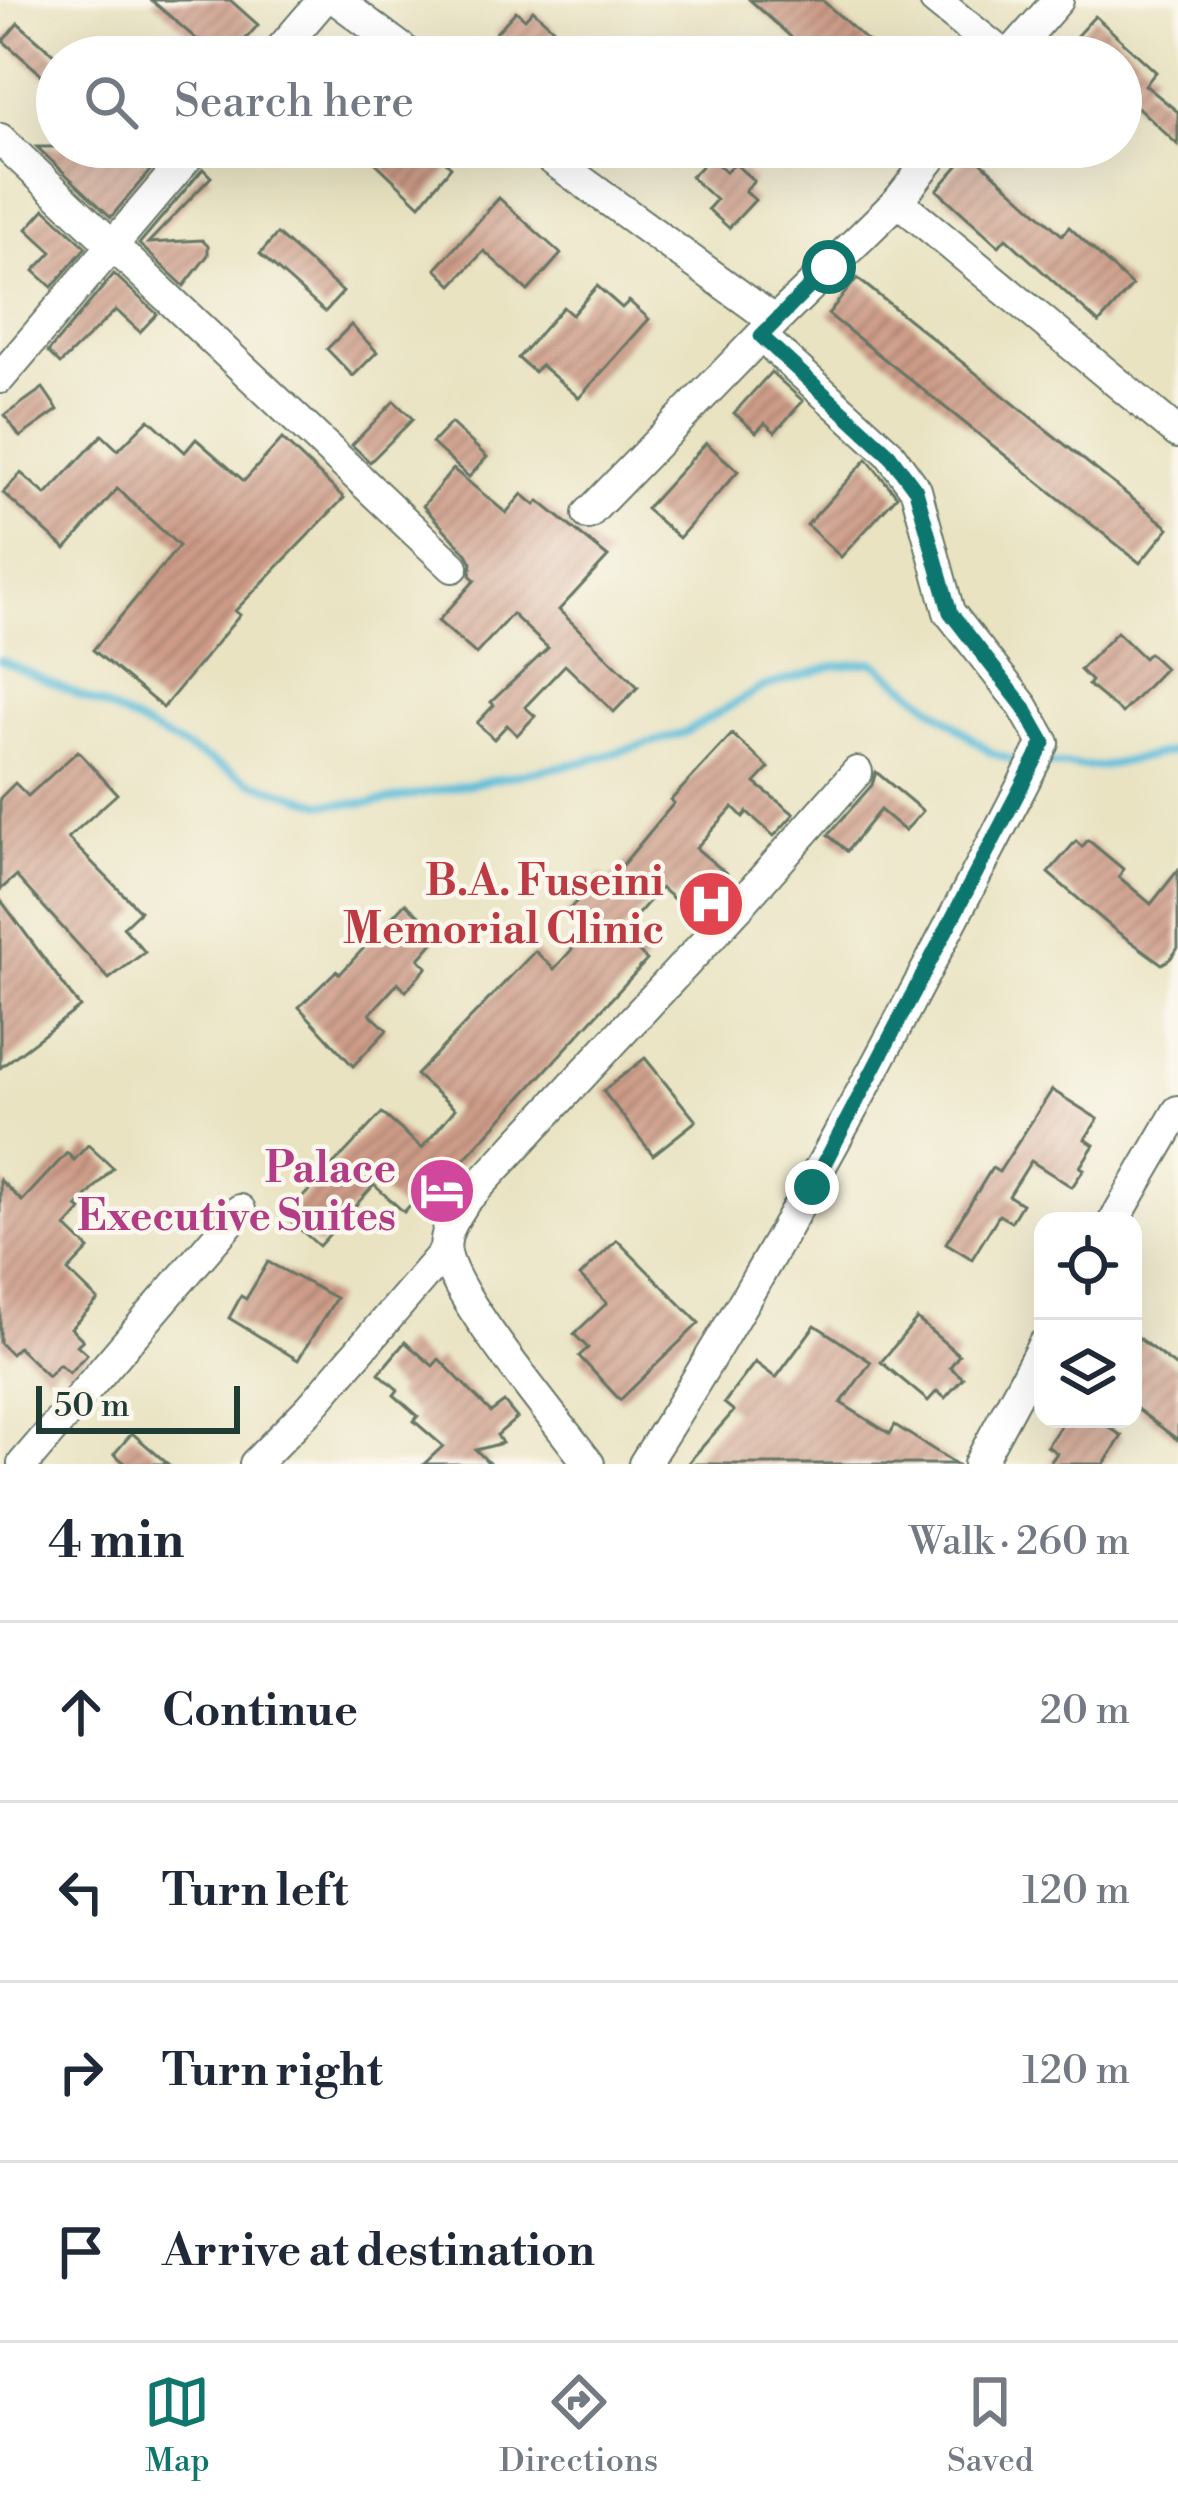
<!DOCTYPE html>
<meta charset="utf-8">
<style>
body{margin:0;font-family:"Libre Bodoni",serif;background:#f6f6f7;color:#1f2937}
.controls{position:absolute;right:36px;bottom:36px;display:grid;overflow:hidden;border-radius:24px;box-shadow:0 12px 48px #0002}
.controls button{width:108px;height:108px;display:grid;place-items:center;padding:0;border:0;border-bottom:3px solid #e0e1e3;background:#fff;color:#1f2937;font:60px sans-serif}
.scale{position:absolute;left:36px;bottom:30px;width:204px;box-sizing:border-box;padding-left:12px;border:6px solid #1f3d34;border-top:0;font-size:33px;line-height:42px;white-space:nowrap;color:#1f3d34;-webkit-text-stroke:9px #fbf7ec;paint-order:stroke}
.stop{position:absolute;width:36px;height:36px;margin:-27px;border:9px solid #0f766e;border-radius:50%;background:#fff}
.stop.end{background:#0f766e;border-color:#fff;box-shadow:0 3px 12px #0008}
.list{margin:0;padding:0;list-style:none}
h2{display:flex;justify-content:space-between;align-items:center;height:156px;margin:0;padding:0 48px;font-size:51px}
h2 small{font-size:39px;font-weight:400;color:#747a83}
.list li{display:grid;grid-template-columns:78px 1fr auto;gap:36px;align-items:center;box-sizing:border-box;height:180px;padding:0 48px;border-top:3px solid #e0e1e3}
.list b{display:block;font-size:45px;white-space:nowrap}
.list em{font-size:39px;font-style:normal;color:#747a83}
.icon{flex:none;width:66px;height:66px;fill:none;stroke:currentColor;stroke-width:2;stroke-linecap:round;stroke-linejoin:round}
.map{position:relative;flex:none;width:1178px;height:1464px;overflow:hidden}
.search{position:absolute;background:#fff;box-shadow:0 12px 48px #0002;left:36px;right:36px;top:36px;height:132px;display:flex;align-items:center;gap:30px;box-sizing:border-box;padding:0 42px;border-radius:66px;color:#747a83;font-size:45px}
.sheet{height:876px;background:#fff}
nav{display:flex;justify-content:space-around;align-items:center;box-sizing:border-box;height:168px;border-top:3px solid #e0e1e3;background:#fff;font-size:33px;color:#747a83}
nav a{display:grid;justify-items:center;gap:6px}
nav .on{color:#0f766e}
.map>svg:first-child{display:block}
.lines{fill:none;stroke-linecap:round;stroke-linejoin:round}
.stream{stroke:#5abcd8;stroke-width:8}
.building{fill:url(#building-hatch)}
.street-casing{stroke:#676;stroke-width:34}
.street{stroke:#fff;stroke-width:30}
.route{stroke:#0f766e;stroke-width:15}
.labels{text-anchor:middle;stroke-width:9;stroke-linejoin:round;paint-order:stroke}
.health-label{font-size:42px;font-weight:bold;fill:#be3a42;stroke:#fbf7ec;text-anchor:end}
.hotel-label{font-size:42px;font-weight:bold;fill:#b23c85;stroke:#fbf7ec;text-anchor:end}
</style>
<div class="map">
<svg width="1178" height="1464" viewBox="0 0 1178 1464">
<defs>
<pattern id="building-hatch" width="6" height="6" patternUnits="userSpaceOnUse" patternTransform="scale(3)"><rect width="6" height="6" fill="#ce9c88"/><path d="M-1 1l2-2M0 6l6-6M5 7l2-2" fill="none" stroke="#a78070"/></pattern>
</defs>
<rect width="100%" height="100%" fill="#fbf7ec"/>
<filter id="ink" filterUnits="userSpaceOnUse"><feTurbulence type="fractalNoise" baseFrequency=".00833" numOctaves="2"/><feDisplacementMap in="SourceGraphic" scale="24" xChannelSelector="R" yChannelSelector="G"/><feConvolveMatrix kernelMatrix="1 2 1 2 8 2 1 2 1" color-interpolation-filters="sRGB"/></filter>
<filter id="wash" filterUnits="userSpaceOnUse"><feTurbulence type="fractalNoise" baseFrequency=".004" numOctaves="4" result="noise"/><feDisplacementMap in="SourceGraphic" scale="48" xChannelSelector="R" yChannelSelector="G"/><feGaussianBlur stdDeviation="2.7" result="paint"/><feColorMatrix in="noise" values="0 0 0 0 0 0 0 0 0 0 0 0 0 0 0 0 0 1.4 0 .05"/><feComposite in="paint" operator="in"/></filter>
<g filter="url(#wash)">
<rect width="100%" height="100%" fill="#e9e3c2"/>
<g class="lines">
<g class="stream">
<path d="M0,660L106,707L254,783L322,804L373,803L583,762L684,733L763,687L834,666L874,662L991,753L1026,764"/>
<path d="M1041,764L1099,767L1178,750"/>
</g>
</g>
<g id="blocks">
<g class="building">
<path d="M151,0H230L258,25L230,57H217Z"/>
<path d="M750,0H822L885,57H813Z"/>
<path d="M533,10L557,32L549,41L567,57H520L495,34L516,11L525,19Z"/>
<path d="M1095,16L1156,72L1145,85L1178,112V145L1131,101L1121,111V57H1057Z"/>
<path d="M18,23L57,57V88L3,41Z"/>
<path d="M37,147H170L111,217Z"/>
<path d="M359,147H413L425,158L433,150L451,167L420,205Z"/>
<path d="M970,152L1062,235L1069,227L1132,286L1099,323L1006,238L999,246L937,190Z"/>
<path d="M710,157L726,172L734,163L754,181L745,191L755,200L729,228L708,209L716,200L691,177Z"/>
<path d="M203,169L211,177L148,243L202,240L208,246V255L184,286L139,244Z"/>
<path d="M499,198L561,254L528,291L484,251L452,285L436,269Z"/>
<path d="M45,209L86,247L52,287L34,271L52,252L27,229Z"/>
<path d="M277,234L343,292L325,312L260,254Z"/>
<path d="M114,274L157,314L140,332L116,310L60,364L48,352Z"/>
<path d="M857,278L1169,528L1140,563L828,314Z"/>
<path d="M597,286L622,308L629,301L649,319L579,398L541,365L534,372L518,358L563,307L572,315Z"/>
<path d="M351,325L377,352L353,376L327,349Z"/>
<path d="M771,372L803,401L775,432L765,423L756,432L734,413Z"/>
<path d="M43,388L58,410L20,437L5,415Z"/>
<path d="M394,401L413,419L370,462L352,445Z"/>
<path d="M149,419L185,452L196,439L244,481L282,439L344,498L235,611L240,615L163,708L93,650L179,546L117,489L66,549L3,493L21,473L46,495L102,435L118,450Z"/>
<path d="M451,423L487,457L469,477L432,443Z"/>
<path d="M706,443L738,471L679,538L646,509Z"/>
<path d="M867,459L897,496L841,557L807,525Z"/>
<path d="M453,469L506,513L522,494L535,505L539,501L608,557L559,610L638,687L614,712L565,665L525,707L535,716L517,735L507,725L494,739L477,723L494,705L491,702L548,648L512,614L476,654L438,621L475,580L470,575L472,563L467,554L423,506Z"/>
<path d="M1117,632L1144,658L1149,653L1165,668L1122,713L1088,685L1091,681L1080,670Z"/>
<path d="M732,734L769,768L755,783L794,814L774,836L747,812L743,817L733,807L696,848L727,874L700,906L682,891L675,900L661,888L620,934L647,960L433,1193L426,1187L404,1212L374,1185L319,1246L285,1216L382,1113L422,1148L455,1109L416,1075L535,951L554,969L587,933L565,914L601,874L609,881L674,803L671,800Z"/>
<path d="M78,751L117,794L68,838L140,911L123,927L145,952L109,979L16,876L0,890V798L15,783L28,796Z"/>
<path d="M876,772L923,811L905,831L880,810L847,851L828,835L872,785Z"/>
<path d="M1088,840L1123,869L1119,877L1151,904L1178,870V948L1170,959L1162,964L1115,930L1048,873L1076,841L1082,847Z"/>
<path d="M0,899L80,1007L0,1068Z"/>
<path d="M405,903L440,935L419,959L427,967L406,991L398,983L370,1014L387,1030L353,1066L299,1007L336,971L340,974Z"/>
<path d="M645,1058L696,1121L653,1155L603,1091Z"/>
<path d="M1052,1090L1098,1119L1085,1139L1094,1145L1080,1167L1084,1169L1072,1187L1031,1161L1009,1196L1022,1204L1011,1222L999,1215L972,1259L946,1243L992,1168L999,1172Z"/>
<path d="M88,1145L113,1168L77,1207L81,1210L66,1227L89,1249L68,1271L98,1300L71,1328L83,1340L77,1345L87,1354L69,1373L59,1364L48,1376L18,1347L11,1354L0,1343V1180L22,1201L67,1153L74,1160Z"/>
<path d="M617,1240L699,1323L620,1400L579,1356L588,1348L574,1334L607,1303L580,1276Z"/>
<path d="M268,1262L336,1298L298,1360L229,1318L241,1296L246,1299Z"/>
<path d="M917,1319L959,1355L950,1367L963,1378L945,1398L937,1391L928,1401L881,1362Z"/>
<path d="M815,1325L871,1362L841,1403L890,1434L895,1425L956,1464H687L734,1411L724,1403L755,1362L776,1378Z"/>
<path d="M1133,1334L1178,1368V1440L1133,1406Z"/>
<path d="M405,1342L433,1366L439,1359L491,1412L504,1402L517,1418L497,1435L502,1443L476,1450L490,1464H424L443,1446L414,1421L418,1416L394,1395L398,1390L379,1373Z"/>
<path d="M1065,1419H1097L1122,1436L1104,1464H1049L1057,1453L1047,1446Z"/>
<path d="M132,1433L168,1464H126L114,1454Z"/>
</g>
</g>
</g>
<g filter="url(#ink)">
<use href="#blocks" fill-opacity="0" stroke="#676" stroke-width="3"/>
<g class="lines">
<g class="street-casing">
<g id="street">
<path d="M337,0L413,57"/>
<path d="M935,0L1006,57"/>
<path d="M274,57L323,0"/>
<path d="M1008,57L1058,0"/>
<path d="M0,139L453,567"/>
<path d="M535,147L775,321"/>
<path d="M898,201L1178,433"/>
<path d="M0,378L196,147"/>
<path d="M588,514L775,321L898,201L940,147"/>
<path d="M1114,1221L1178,1111"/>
<path d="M23,1464L240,1210"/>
<path d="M255,1464L310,1408L445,1251"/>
<path d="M589,1464C557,1421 454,1298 446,1253C442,1234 456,1216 465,1201L739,906L857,772"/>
<path d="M644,1464C793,1232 918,988 1044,743L1023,706L949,612L916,490L889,453L761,336"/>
<path d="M979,1464L1043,1345"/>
</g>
</g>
<use href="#street" class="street"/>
</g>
</g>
<g class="lines" filter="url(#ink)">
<path class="route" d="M812,1187L1044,743L1023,706L950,612L916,490L889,454L761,336L829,267"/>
</g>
<defs>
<g id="hospital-disc" transform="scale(3.45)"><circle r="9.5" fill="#e0444e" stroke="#fbf7ec"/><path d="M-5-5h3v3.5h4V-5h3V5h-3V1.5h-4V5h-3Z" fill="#fff"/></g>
<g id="hotel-disc" transform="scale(3.45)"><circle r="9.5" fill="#d1479c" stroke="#fbf7ec"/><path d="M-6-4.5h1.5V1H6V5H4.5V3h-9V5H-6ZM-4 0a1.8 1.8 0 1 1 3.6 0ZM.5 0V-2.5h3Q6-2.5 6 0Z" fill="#fff"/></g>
</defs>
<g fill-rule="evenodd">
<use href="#hospital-disc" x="711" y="904"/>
<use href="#hotel-disc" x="442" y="1191"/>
</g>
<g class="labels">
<g class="health-label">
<text x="664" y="895">B.A. Fuseini<tspan x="664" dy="48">Memorial Clinic</tspan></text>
</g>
<g class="hotel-label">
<text x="396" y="1182">Palace<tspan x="396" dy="48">Executive Suites</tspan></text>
</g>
</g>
</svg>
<div class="controls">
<button><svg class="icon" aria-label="locate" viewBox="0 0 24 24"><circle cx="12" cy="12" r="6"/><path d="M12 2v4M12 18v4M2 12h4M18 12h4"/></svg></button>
<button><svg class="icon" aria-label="layers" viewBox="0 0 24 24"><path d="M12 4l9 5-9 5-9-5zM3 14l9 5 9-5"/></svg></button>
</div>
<div class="scale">50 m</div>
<div class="stop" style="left:829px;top:267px"></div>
<div class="stop end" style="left:812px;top:1187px"></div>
<div class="search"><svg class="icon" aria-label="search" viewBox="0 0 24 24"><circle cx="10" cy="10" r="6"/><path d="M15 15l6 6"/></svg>Search here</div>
</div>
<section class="sheet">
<h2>4 min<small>Walk · 260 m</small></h2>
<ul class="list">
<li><svg class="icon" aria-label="ahead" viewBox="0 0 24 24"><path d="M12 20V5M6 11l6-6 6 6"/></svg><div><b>Continue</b></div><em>20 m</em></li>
<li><svg class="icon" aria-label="left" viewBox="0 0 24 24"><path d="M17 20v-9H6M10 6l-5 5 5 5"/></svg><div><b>Turn left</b></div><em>120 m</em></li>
<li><svg class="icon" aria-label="right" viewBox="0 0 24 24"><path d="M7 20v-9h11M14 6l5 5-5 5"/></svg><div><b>Turn right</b></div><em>120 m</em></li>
<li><svg class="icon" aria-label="arrive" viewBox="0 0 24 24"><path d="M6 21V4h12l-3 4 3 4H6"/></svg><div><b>Arrive at destination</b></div></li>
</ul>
</section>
<nav>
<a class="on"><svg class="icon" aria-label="map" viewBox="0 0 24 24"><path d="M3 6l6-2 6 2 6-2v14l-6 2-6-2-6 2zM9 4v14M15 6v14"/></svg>Map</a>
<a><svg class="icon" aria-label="directions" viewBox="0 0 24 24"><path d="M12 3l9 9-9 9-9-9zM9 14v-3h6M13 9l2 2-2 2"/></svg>Directions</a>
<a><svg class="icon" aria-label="saved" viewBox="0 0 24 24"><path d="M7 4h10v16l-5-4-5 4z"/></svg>Saved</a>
</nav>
